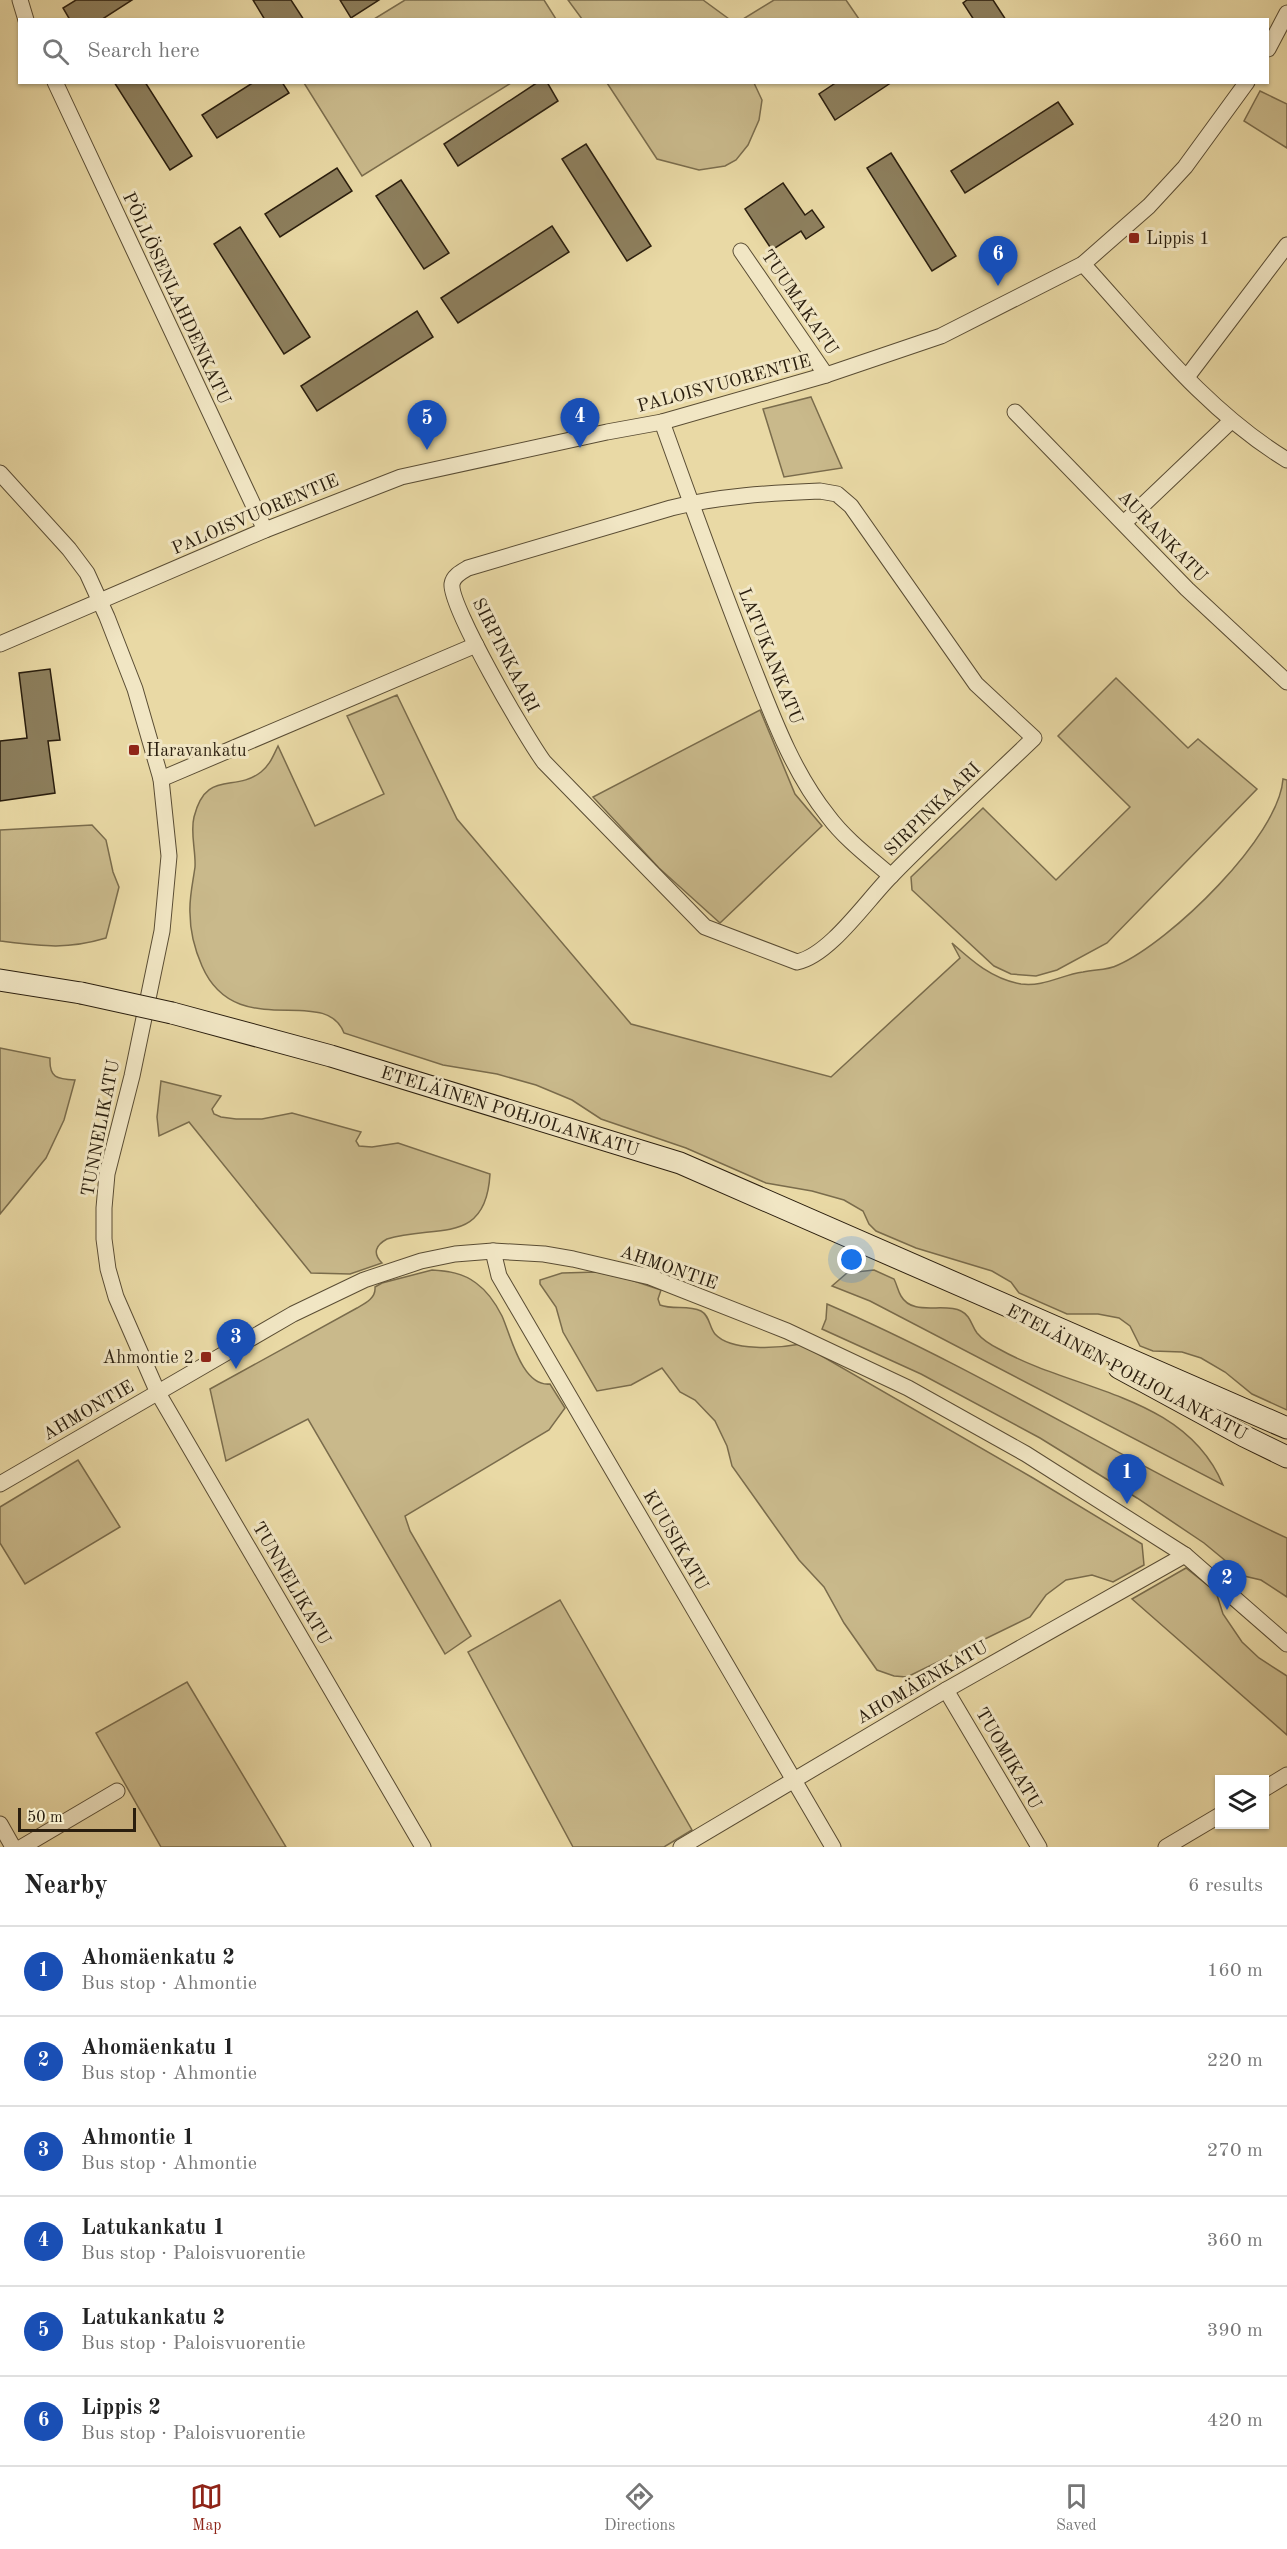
<!DOCTYPE html>
<meta charset="utf-8">
<style>
body{margin:0;font-family:"Old Standard TT",serif;background:#f6f6f6;color:#222}
.controls{position:absolute;right:18px;bottom:18px;display:grid;overflow:hidden;border-radius:0px;box-shadow:0 2px 4px #0004}
.controls button{width:54px;height:54px;display:grid;place-items:center;padding:0;border:0;border-bottom:2px solid #e0e0e0;background:#fff;color:#222;font:30px sans-serif}
.scale{position:absolute;left:18px;bottom:15px;width:118px;box-sizing:border-box;padding-left:6px;border:3px solid #2a1e0e;border-top:0;font-size:16px;line-height:21px;white-space:nowrap;color:#2a1e0e;-webkit-text-stroke:4px #f1e6c4;paint-order:stroke}
.you{position:absolute;left:852px;top:1260px;width:21px;height:21px;margin:-15px;border:4px solid #fff;border-radius:50%;background:#1a73e8;box-shadow:0 0 0 9px #1a73e833}
.badge{display:grid;place-items:center;width:39px;height:39px;border-radius:50%;background:#8f2418;color:#fff;font-size:20px;font-weight:700}
.pin{position:absolute;translate:-50% -50px;filter:drop-shadow(0 2px 3px #0008)}
.pin::after{content:'';position:absolute;top:32px;width:21px;height:18px;background:inherit;clip-path:polygon(0 0,100% 0,50% 100%)}
.list{margin:0;padding:0;list-style:none}
h2{display:flex;justify-content:space-between;align-items:center;height:78px;margin:0;padding:0 24px;font-size:26px}
h2 small{font-size:20px;font-weight:400;color:#767676}
.list li{display:grid;grid-template-columns:39px 1fr auto;gap:18px;align-items:center;box-sizing:border-box;height:90px;padding:0 24px;border-top:2px solid #e0e0e0}
.list b{display:block;font-size:22px;white-space:nowrap}
.list p{margin:0;font-size:20px;white-space:nowrap;color:#767676}
.list em{font-size:20px;font-style:normal;color:#767676}
.icon{flex:none;width:33px;height:33px;fill:none;stroke:currentColor;stroke-width:2;stroke-linecap:round;stroke-linejoin:round}
.map{position:relative;flex:none;width:1287px;height:1847px;overflow:hidden}
.search{position:absolute;background:#fff;box-shadow:0 2px 4px #0004;left:18px;right:18px;top:18px;height:66px;display:flex;align-items:center;gap:15px;box-sizing:border-box;padding:0 21px;border-radius:0px;color:#767676;font-size:22px}
.sheet{height:618px;background:#fff}
nav{display:flex;justify-content:space-around;align-items:center;box-sizing:border-box;height:84px;border-top:2px solid #e0e0e0;background:#fff;font-size:16px;color:#767676}
nav a{display:grid;justify-items:center;gap:3px}
nav .on{color:#8f2418}
.map>svg:first-child{display:block}
.green{fill:#c9b98b;stroke:#7a6c4c;stroke-width:1.5}
.building{fill:#8d7f5d;stroke:#2a1e0e;stroke-width:1.5}
.lines{fill:none;stroke-linecap:round;stroke-linejoin:round}
.street-casing{stroke:#5a4d34;stroke-width:17}
.secondary-casing{stroke:#2a1e0e;stroke-width:23}
.street{stroke:#f1e6c4;stroke-width:15}
.secondary{stroke:#f1e6c4;stroke-width:21}
.secondary-bridge-casing{stroke:#2a1e0e;stroke-width:23;stroke-linecap:butt}
.secondary-bridge{stroke:#f1e6c4;stroke-width:21}
.poi-dot{fill:#8f2418;stroke:#f1e6c4;stroke-width:2}
.labels{text-anchor:middle;stroke-width:6;stroke-linejoin:round;paint-order:stroke}
.poi-label{font-size:18px;fill:#2a1e0e;stroke:#f1e6c4;text-anchor:start}
.street-label{font-size:18px;fill:#2a1e0e;stroke:#f1e6c4}
</style>
<div class="map">
<svg width="1287" height="1847" viewBox="0 0 1287 1847">
<rect width="100%" height="100%" fill="#e9d9a5"/>
<filter id="stains"><feTurbulence type="fractalNoise" baseFrequency=".00333" numOctaves="4"/><feColorMatrix values="0 0 0 0 .2 0 0 0 0 .09 0 0 0 0 .02 0 0 0 .5 -.17"/></filter>
<radialGradient id="worn" r=".72"><stop offset=".6" stop-color="#630" stop-opacity="0"/><stop offset="1" stop-color="#630" stop-opacity=".3"/></radialGradient>
<g class="green">
<path d="M405,0H544L556,19H374Z"/>
<path d="M568,0H703L729,19H582Z"/>
<path d="M774,0H846L859,19H743Z"/>
<path d="M304,83H511L362,176Z"/>
<path d="M607,83H754L762,100L759,120L748,145L736,160L725,166L699,170L657,159Z"/>
<path d="M1260,91L1287,104V148L1244,121Z"/>
<path d="M811,397L842,468L784,477L763,409Z"/>
<path d="M1116,678L1188,748L1198,739L1257,789L1107,943L1057,970L1036,976L1011,974L994,966L912,890L911,877L983,808L1056,880L1130,807L1058,736Z"/>
<path d="M397,695L457,819L631,1024L831,1077L960,958L952,943C972,961 992,979 1021,984C1044,987 1061,975 1083,972C1095,969 1106,971 1118,965C1170,942 1279,837 1283,779L1287,780V1410L1252,1394L1225,1372L1201,1358L1182,1352L1153,1351L1140,1346L1130,1326L1119,1318L1098,1314H1067L1019,1293L1011,1282L992,1271L916,1248L876,1231L869,1224L863,1211L844,1200L812,1191L766,1183L686,1148L601,1119L572,1100L536,1085L497,1074L443,1065L344,1033C325,983 236,1044 202,966C195,950 190,931 190,913C189,898 193,882 195,867C196,851 190,833 194,817C206,769 234,793 261,772C270,765 273,756 278,746L315,826L384,794L347,716Z"/>
<path d="M760,710L795,794L822,826L720,923L659,868L593,797Z"/>
<path d="M92,825L106,840L113,872L119,887L106,938C66,950 41,946 0,941V830Z"/>
<path d="M0,1048L50,1058C49,1078 57,1079 75,1080L64,1120L46,1158L0,1214Z"/>
<path d="M161,1081L221,1096L212,1109L214,1114L221,1117L236,1119H262L292,1113L361,1132L356,1141L359,1146L372,1147L398,1143L490,1174C486,1246 436,1224 387,1239C376,1245 372,1253 382,1263L350,1274L311,1273L189,1122L159,1136L157,1117Z"/>
<path d="M432,1270C448,1271 463,1273 476,1283C487,1291 496,1304 502,1316C511,1336 522,1387 550,1384L565,1408L549,1430L405,1516L410,1531L471,1636L445,1654L308,1419L226,1461L210,1389L357,1308C366,1303 376,1298 375,1287L382,1283Z"/>
<path d="M874,1270L894,1279C897,1285 898,1291 901,1296C913,1317 944,1302 961,1311C971,1316 971,1325 977,1333C982,1339 991,1345 999,1349C1075,1392 1185,1394 1223,1485L870,1301L832,1286L847,1273Z"/>
<path d="M597,1272L631,1280L661,1290L658,1299L660,1305C673,1310 688,1305 701,1311C710,1316 709,1327 715,1334C731,1352 780,1348 801,1344L1033,1478L1142,1544L1144,1565L1113,1582L1092,1575L1066,1580L1046,1595L1030,1617L907,1677L894,1676L877,1670L844,1623L824,1587L799,1560L732,1466L727,1446L715,1421L695,1400L680,1392L662,1368L631,1385L597,1391L563,1332L556,1307L540,1284V1280L562,1273Z"/>
<path d="M827,1304C985,1372 1131,1466 1287,1538V1597L1261,1580L1244,1576L1204,1543L1137,1498L1040,1438L921,1374L822,1329L826,1319Z"/>
<path d="M78,1460L120,1527L25,1584L0,1543V1507Z"/>
<path d="M1186,1568L1216,1592L1223,1614L1242,1642L1259,1658L1287,1676V1735L1132,1599Z"/>
<path d="M560,1600L692,1830L664,1847H573L468,1652Z"/>
<path d="M187,1682L286,1847H161L96,1733Z"/>
</g>
<g class="building">
<path d="M76,0H132L101,20H70L63,8Z"/>
<path d="M253,0H291L304,20H265Z"/>
<path d="M340,0H379L351,18Z"/>
<path d="M967,0H993L1006,20H974L963,3Z"/>
<path d="M114,82H145L192,156L170,170Z"/>
<path d="M254,82H282L289,93L217,138L202,115Z"/>
<path d="M538,82H547L558,101L458,166L444,144Z"/>
<path d="M837,82H892L835,120L819,94Z"/>
<path d="M1058,102L1073,124L965,193L951,171Z"/>
<path d="M586,144L651,246L627,261L562,159Z"/>
<path d="M891,153L956,256L932,271L867,168Z"/>
<path d="M337,168L352,191L280,237L265,214Z"/>
<path d="M401,180L449,253L424,269L376,196Z"/>
<path d="M783,183L805,215L812,210L824,227L806,239L801,231L772,250L745,209Z"/>
<path d="M552,226L569,252L458,323L441,298Z"/>
<path d="M240,227L310,337L284,354L214,244Z"/>
<path d="M417,311L433,337L317,411L301,386Z"/>
<path d="M50,669L60,740L48,741L55,793L0,801V741L27,738L19,673Z"/>
</g>
<g class="lines">
<g class="street-casing">
<g id="street">
<path d="M20,0L26,20"/>
<path d="M1268,49L1287,13"/>
<path d="M55,82L265,530"/>
<path d="M741,251L826,375"/>
<path d="M1083,264C1146,333 1206,411 1287,460"/>
<path d="M1187,377L1287,245"/>
<path d="M1015,412L1187,589L1287,682"/>
<path d="M662,422C691,503 720,583 751,662C772,715 792,771 828,816C845,839 869,857 891,876"/>
<path d="M0,473L69,549L87,573L107,617L135,689L161,779L169,856L162,931L132,1076L107,1174L104,1208V1239L108,1269L116,1297L158,1393L423,1847"/>
<path d="M820,491L837,494L851,506L976,684L1034,738C986,784 937,829 891,876C867,900 830,955 797,962L705,927L544,762C527,739 449,606 452,584C453,576 461,572 468,568L671,508C719,496 770,493 820,491Z"/>
<path d="M1124,523L1231,421"/>
<path d="M0,644L265,530L401,477L607,432L662,422L826,375L941,336L1083,264L1149,206L1185,167L1247,82"/>
<path d="M161,779L476,645"/>
<path d="M493,1251L499,1276L833,1847"/>
<path d="M0,1484L293,1314L364,1280L421,1261L455,1254L493,1251L544,1254L573,1259L650,1277L787,1331L908,1388L1026,1454L1185,1555L1287,1644"/>
<path d="M946,1690L1039,1847"/>
<path d="M1264,1789L1287,1775"/>
<path d="M0,1824L13,1847"/>
<path d="M22,1847L117,1791"/>
<path d="M681,1847L946,1690L1185,1555"/>
<path d="M1166,1847L1220,1815"/>
</g>
</g>
<g class="secondary-casing">
<g id="secondary">
<path d="M0,980L81,993"/>
<path d="M172,1013L331,1056L680,1163L1287,1428"/>
<path d="M1119,1368L1244,1436L1287,1457"/>
</g>
</g>
<use href="#street" class="street"/>
<use href="#secondary" class="secondary"/>
<g class="secondary-bridge-casing">
<path id="secondary-bridge" d="M81,993L172,1013"/>
</g>
<use href="#secondary-bridge" class="secondary-bridge"/>
</g>
<g class="poi-dot">
<rect x="1128" y="232" width="12" height="12" rx="3"/>
<rect x="128" y="744" width="12" height="12" rx="3"/>
<rect x="200" y="1351" width="12" height="12" rx="3"/>
</g>
<g class="labels">
<g class="poi-label">
<text x="1146" y="244">Lippis 1</text>
<text x="146" y="756">Haravankatu</text>
<text x="194" y="1363" text-anchor="end">Ahmontie 2</text>
</g>
<g class="street-label">
<text transform="translate(177 298) rotate(65)" y="6">PÖLLÖSENLAHDENKATU</text>
<text transform="translate(800 302) rotate(56)" y="6">TUUMAKATU</text>
<text transform="translate(724 383) rotate(-15)" y="6">PALOISVUORENTIE</text>
<text transform="translate(255 514) rotate(-23)" y="6">PALOISVUORENTIE</text>
<text transform="translate(1163 536) rotate(46)" y="6">AURANKATU</text>
<text transform="translate(506 655) rotate(63)" y="6">SIRPINKAARI</text>
<text transform="translate(771 656) rotate(68)" y="6">LATUKANKATU</text>
<text transform="translate(932 809) rotate(-44)" y="6">SIRPINKAARI</text>
<text transform="translate(510 1111) rotate(17)" y="6">ETELÄINEN POHJOLANKATU</text>
<text transform="translate(100 1128) rotate(-79)" y="6">TUNNELIKATU</text>
<text transform="translate(669 1267) rotate(19)" y="6">AHMONTIE</text>
<text transform="translate(1127 1372) rotate(28)" y="6">ETELÄINEN POHJOLANKATU</text>
<text transform="translate(88 1410) rotate(-30)" y="6">AHMONTIE</text>
<text transform="translate(676 1540) rotate(60)" y="6">KUUSIKATU</text>
<text transform="translate(292 1583) rotate(60)" y="6">TUNNELIKATU</text>
<text transform="translate(922 1682) rotate(-30)" y="6">AHOMÄENKATU</text>
<text transform="translate(1009 1758) rotate(60)" y="6">TUOMIKATU</text>
</g>
</g>
<rect width="100%" height="100%" filter="url(#stains)"/>
<rect width="100%" height="100%" fill="url(#worn)"/>
</svg>
<div class="controls">
<button><svg class="icon" aria-label="layers" viewBox="0 0 24 24"><path d="M12 4l9 5-9 5-9-5zM3 14l9 5 9-5"/></svg></button>
</div>
<div class="scale">50 m</div>
<div class="you"></div>
<div class="pin badge" style="left:1127px;top:1504px;background:#1a4fb4">1</div>
<div class="pin badge" style="left:1227px;top:1610px;background:#1a4fb4">2</div>
<div class="pin badge" style="left:236px;top:1369px;background:#1a4fb4">3</div>
<div class="pin badge" style="left:580px;top:448px;background:#1a4fb4">4</div>
<div class="pin badge" style="left:427px;top:450px;background:#1a4fb4">5</div>
<div class="pin badge" style="left:998px;top:286px;background:#1a4fb4">6</div>
<div class="search"><svg class="icon" aria-label="search" viewBox="0 0 24 24"><circle cx="10" cy="10" r="6"/><path d="M15 15l6 6"/></svg>Search here</div>
</div>
<section class="sheet">
<h2>Nearby<small>6 results</small></h2>
<ul class="list">
<li><span class="badge" style="background:#1a4fb4">1</span><div><b>Ahomäenkatu 2</b><p>Bus stop · Ahmontie</p></div><em>160 m</em></li>
<li><span class="badge" style="background:#1a4fb4">2</span><div><b>Ahomäenkatu 1</b><p>Bus stop · Ahmontie</p></div><em>220 m</em></li>
<li><span class="badge" style="background:#1a4fb4">3</span><div><b>Ahmontie 1</b><p>Bus stop · Ahmontie</p></div><em>270 m</em></li>
<li><span class="badge" style="background:#1a4fb4">4</span><div><b>Latukankatu 1</b><p>Bus stop · Paloisvuorentie</p></div><em>360 m</em></li>
<li><span class="badge" style="background:#1a4fb4">5</span><div><b>Latukankatu 2</b><p>Bus stop · Paloisvuorentie</p></div><em>390 m</em></li>
<li><span class="badge" style="background:#1a4fb4">6</span><div><b>Lippis 2</b><p>Bus stop · Paloisvuorentie</p></div><em>420 m</em></li>
</ul>
</section>
<nav>
<a class="on"><svg class="icon" aria-label="map" viewBox="0 0 24 24"><path d="M3 6l6-2 6 2 6-2v14l-6 2-6-2-6 2zM9 4v14M15 6v14"/></svg>Map</a>
<a><svg class="icon" aria-label="directions" viewBox="0 0 24 24"><path d="M12 3l9 9-9 9-9-9zM9 14v-3h6M13 9l2 2-2 2"/></svg>Directions</a>
<a><svg class="icon" aria-label="saved" viewBox="0 0 24 24"><path d="M7 4h10v16l-5-4-5 4z"/></svg>Saved</a>
</nav>
